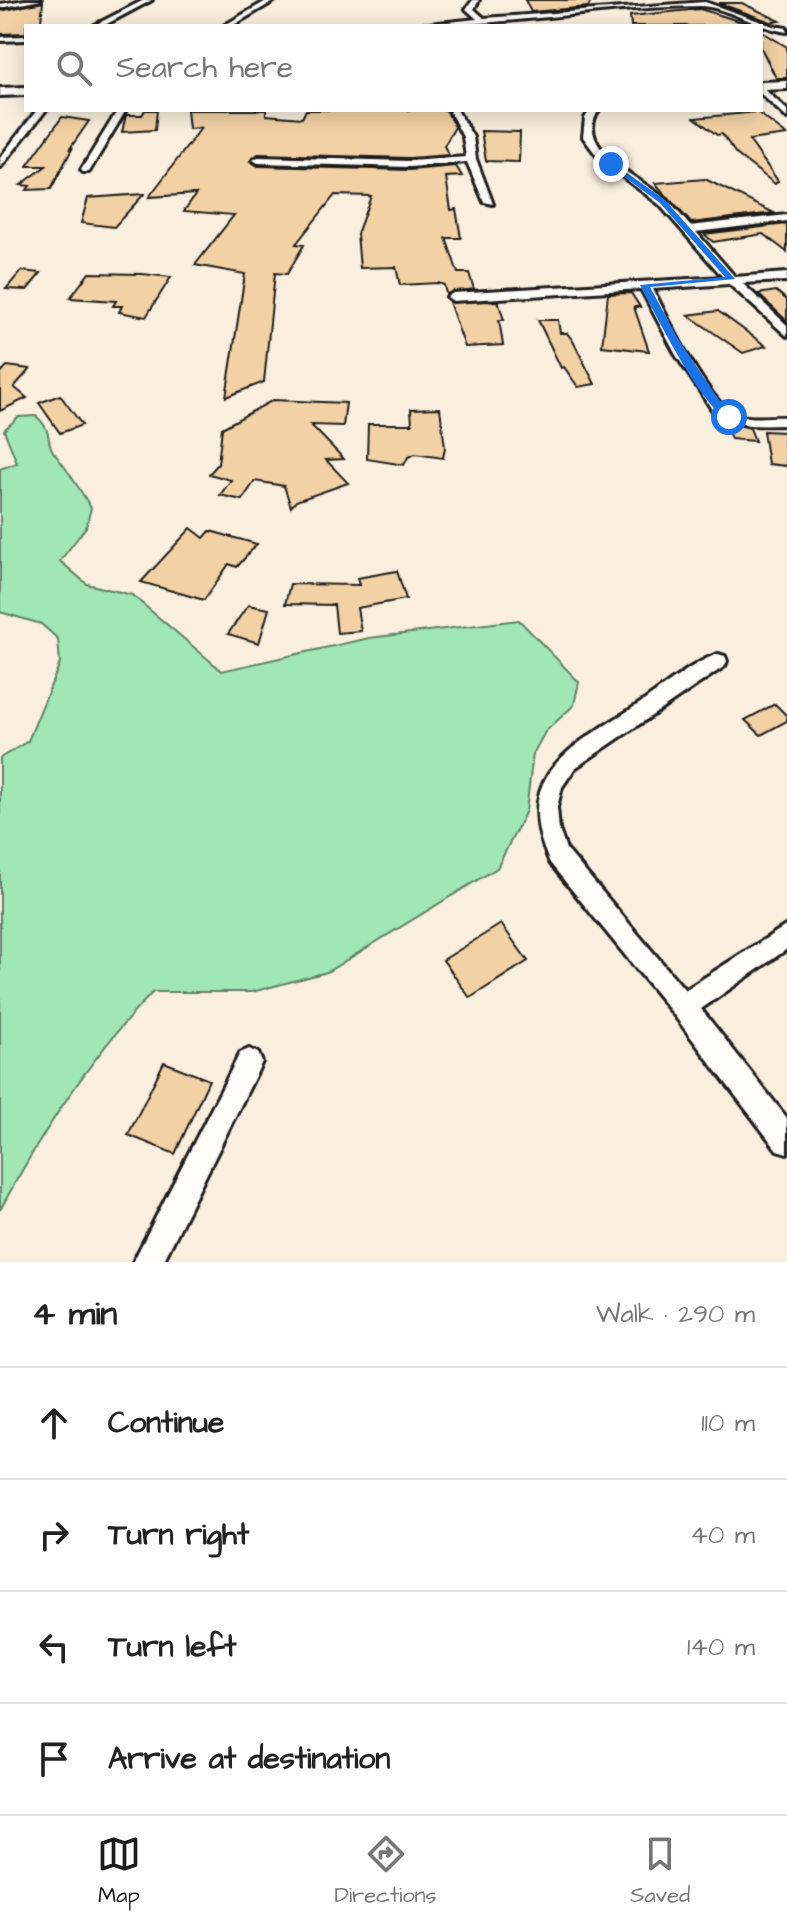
<!DOCTYPE html>
<meta charset="utf-8">
<style>
body{margin:0;font-family:"Architects Daughter",sans-serif;background:#f6f6f6;color:#222}
.stop{position:absolute;width:24px;height:24px;margin:-18px;border:6px solid #1a73e8;border-radius:50%;background:#fff}
.stop.end{background:#1a73e8;border-color:#fff;box-shadow:0 2px 8px #0008}
.list{margin:0;padding:0;list-style:none}
h2{display:flex;justify-content:space-between;align-items:center;height:104px;margin:0;padding:0 32px;font-size:34px}
h2 small{font-size:26px;font-weight:400;color:#767676}
.list li{display:grid;grid-template-columns:52px 1fr auto;gap:24px;align-items:center;box-sizing:border-box;height:112px;padding:0 32px;border-top:2px solid #e0e0e0}
.list b{display:block;font-size:30px;white-space:nowrap}
.list em{font-size:26px;font-style:normal;color:#767676}
.icon{flex:none;width:44px;height:44px;fill:none;stroke:currentColor;stroke-width:2;stroke-linecap:round;stroke-linejoin:round}
.map{position:relative;flex:none;width:787px;height:1262px;overflow:hidden}
.search{position:absolute;background:#fff;box-shadow:0 4px 20px #0003;left:24px;right:24px;top:24px;height:88px;display:flex;align-items:center;gap:20px;box-sizing:border-box;padding:0 28px;border-radius:0px;color:#767676;font-size:30px}
.sheet{height:552px;background:#fff}
nav{display:flex;justify-content:space-around;align-items:center;box-sizing:border-box;height:112px;border-top:2px solid #e0e0e0;background:#fff;font-size:22px;color:#767676}
nav a{display:grid;justify-items:center;gap:4px}
nav .on{color:#1c1c1c}
.map>svg:first-child{display:block}
.green{fill:#a0e7b5;stroke:#5e8268;stroke-width:2}
.building{fill:#f2d1a4;stroke:#1c1c1c;stroke-width:2}
.lines{fill:none;stroke-linecap:round;stroke-linejoin:round}
.minor-casing{stroke:#1c1c1c;stroke-width:6}
.secondary-casing{stroke:#1c1c1c;stroke-width:6}
.minor{fill:#fdfcf7;fill-rule:evenodd}
.secondary{fill:#fdfcf7;fill-rule:evenodd}
.route{fill:#1a73e8}
</style>
<div class="map">
<svg width="787" height="1262" viewBox="0 0 787 1262">
<rect width="100%" height="100%" fill="#faefde"/>
<filter id="ink" filterUnits="userSpaceOnUse"><feTurbulence type="fractalNoise" baseFrequency=".0125" numOctaves="2"/><feDisplacementMap in="SourceGraphic" scale="16" xChannelSelector="R" yChannelSelector="G"/><feConvolveMatrix kernelMatrix="1 2 1 2 8 2 1 2 1" color-interpolation-filters="sRGB"/></filter>
<g filter="url(#ink)">
<path class="green" d="M36,416C55,433 44,441 55,454C69,472 80,489 91,508L86,527L60,561L87,584L132,595L222,671L369,638L519,620L579,682L574,705L545,732L533,754L526,811L497,868L327,972L252,992H153C91,1055 42,1132 0,1210V758L28,741L60,663L58,639L41,624L0,612V469L17,463L4,430L18,417Z"/>
<g class="building">
<path d="M525,0H592L588,7L531,12Z"/>
<path d="M43,2L41,21L26,26V33L0,34V11Z"/>
<path d="M718,3H742L780,21L771,22Z"/>
<path d="M700,9L755,26H631L630,16Z"/>
<path d="M761,31L787,47V78H776L761,48Z"/>
<path d="M145,110H157L155,130L122,132L126,115H142Z"/>
<path d="M187,110H266V115L302,118L306,110H446L455,127L444,146L449,155L410,158L258,154L250,161L258,166L410,170L456,166L462,176L446,177L451,210L456,209L461,238H446L458,273H469L474,289L446,294L444,285L438,283L400,285L396,267L360,268L357,234L371,196L335,195L296,244L304,245L287,274L275,273L264,382L226,397L245,274L195,265L234,215L184,211L196,194L149,197L201,128L189,129Z"/>
<path d="M757,112L787,135L749,140L778,181L775,184L736,154L722,134L717,135L695,118Z"/>
<path d="M62,117L89,121L69,150L73,147L51,189L27,190L30,186L21,185L46,166H27Z"/>
<path d="M481,131L520,132L519,162L486,161Z"/>
<path d="M705,179L774,213L691,223L655,183Z"/>
<path d="M144,194L114,227L81,223L88,198Z"/>
<path d="M787,224V252L763,234L713,242L704,234Z"/>
<path d="M21,271L41,273L27,290L6,289Z"/>
<path d="M89,273L142,274L171,277L146,317L119,312L122,306H113L116,301L70,298Z"/>
<path d="M776,291L787,300V321L758,294Z"/>
<path d="M631,293L640,307H634L649,351L602,346L608,294Z"/>
<path d="M498,301L504,320H499L503,345L465,347L449,302Z"/>
<path d="M718,311L766,346L743,353L688,315Z"/>
<path d="M538,320H558L560,333H567L573,341L595,384L578,387L564,367L561,368Z"/>
<path d="M7,366L30,369L14,387L27,398L0,411V374Z"/>
<path d="M60,395L82,425L60,433L39,403Z"/>
<path d="M273,400L346,403L343,426L311,425L344,459L326,460L348,483L296,501L291,507L284,486L255,481L242,500L220,495L231,480L209,474L218,464L222,428Z"/>
<path d="M440,408L445,448L443,458L415,454L408,457L404,465L367,459L368,424H412L411,409Z"/>
<path d="M724,421L750,428L755,441L731,439Z"/>
<path d="M763,431L783,432L787,466L768,464Z"/>
<path d="M191,528L204,538L210,531L257,544L237,567L229,564L204,600L141,582Z"/>
<path d="M397,571L406,599L357,608L361,631L337,633L334,605L285,604L290,584L359,585L357,578Z"/>
<path d="M248,605L269,609L259,643L228,634Z"/>
<path d="M775,704L787,716V721L761,735L745,720Z"/>
<path d="M501,924L528,961L470,998L443,960Z"/>
<path d="M164,1062L209,1080L175,1154L128,1135Z"/>
</g>
<g class="lines">
<g class="minor-casing">
<g id="minor">
<path d="M25,0H41L0,8V4Z"/>
<path d="M144,0H152L103,26H93Z"/>
<path d="M268,0H276L232,26H223Z"/>
<path d="M473,0H479L474,9L484,18L705,2L773,26L787,28V32C760,29 724,6 700,6C603,7 506,26 409,26L477,19L466,9Z"/>
<path d="M26,36V40L0,41V37Z"/>
<path d="M761,86L787,110V118L761,94Z"/>
<path d="M37,110H46L0,168V158Z"/>
<path d="M118,110H126L89,172H83L81,170Z"/>
<path d="M449,110H457L473,137L476,159L493,204L484,202L467,162L410,167L258,163L253,160L258,157L410,161L466,157L463,137Z"/>
<path d="M590,110H599C572,148 641,178 665,199C675,207 682,217 690,226L787,215V221L696,232L735,277L787,273V281L742,283L787,325V336L729,284L653,289C667,317 705,396 731,412C745,421 770,416 787,417V425C762,425 733,429 713,411L676,355L641,289L453,301L447,297L453,293L723,277L659,204L600,160L583,137L585,118Z"/>
<path d="M718,654L725,656L727,661L725,666L575,768L562,787L557,807L559,830L566,849L685,990L787,925V949L701,1009L787,1118V1153L777,1150L674,1015L550,863C507,770 579,744 645,700C667,685 693,662 718,654Z"/>
<path d="M249,1049L258,1053L262,1062L163,1262H133L240,1053Z"/>
</g>
</g>
<g class="secondary-casing">
<g id="secondary">
<path d="M787,81V89L761,90V82Z"/>
<path d="M26,87V95L0,96V88Z"/>
</g>
</g>
<use href="#minor" class="minor"/>
<use href="#secondary" class="secondary"/>
</g>
</g>
<path class="route" d="M613,163L665,200L735,279L650,287L678,339L732,419C707,420 653,309 640,285L725,277L660,203L607,164Z"/>
</svg>
<div class="stop" style="left:729px;top:417px"></div>
<div class="stop end" style="left:611px;top:164px"></div>
<div class="search"><svg class="icon" aria-label="search" viewBox="0 0 24 24"><circle cx="10" cy="10" r="6"/><path d="M15 15l6 6"/></svg>Search here</div>
</div>
<section class="sheet">
<h2>4 min<small>Walk · 290 m</small></h2>
<ul class="list">
<li><svg class="icon" aria-label="ahead" viewBox="0 0 24 24"><path d="M12 20V5M6 11l6-6 6 6"/></svg><div><b>Continue</b></div><em>110 m</em></li>
<li><svg class="icon" aria-label="right" viewBox="0 0 24 24"><path d="M7 20v-9h11M14 6l5 5-5 5"/></svg><div><b>Turn right</b></div><em>40 m</em></li>
<li><svg class="icon" aria-label="left" viewBox="0 0 24 24"><path d="M17 20v-9H6M10 6l-5 5 5 5"/></svg><div><b>Turn left</b></div><em>140 m</em></li>
<li><svg class="icon" aria-label="arrive" viewBox="0 0 24 24"><path d="M6 21V4h12l-3 4 3 4H6"/></svg><div><b>Arrive at destination</b></div></li>
</ul>
</section>
<nav>
<a class="on"><svg class="icon" aria-label="map" viewBox="0 0 24 24"><path d="M3 6l6-2 6 2 6-2v14l-6 2-6-2-6 2zM9 4v14M15 6v14"/></svg>Map</a>
<a><svg class="icon" aria-label="directions" viewBox="0 0 24 24"><path d="M12 3l9 9-9 9-9-9zM9 14v-3h6M13 9l2 2-2 2"/></svg>Directions</a>
<a><svg class="icon" aria-label="saved" viewBox="0 0 24 24"><path d="M7 4h10v16l-5-4-5 4z"/></svg>Saved</a>
</nav>
